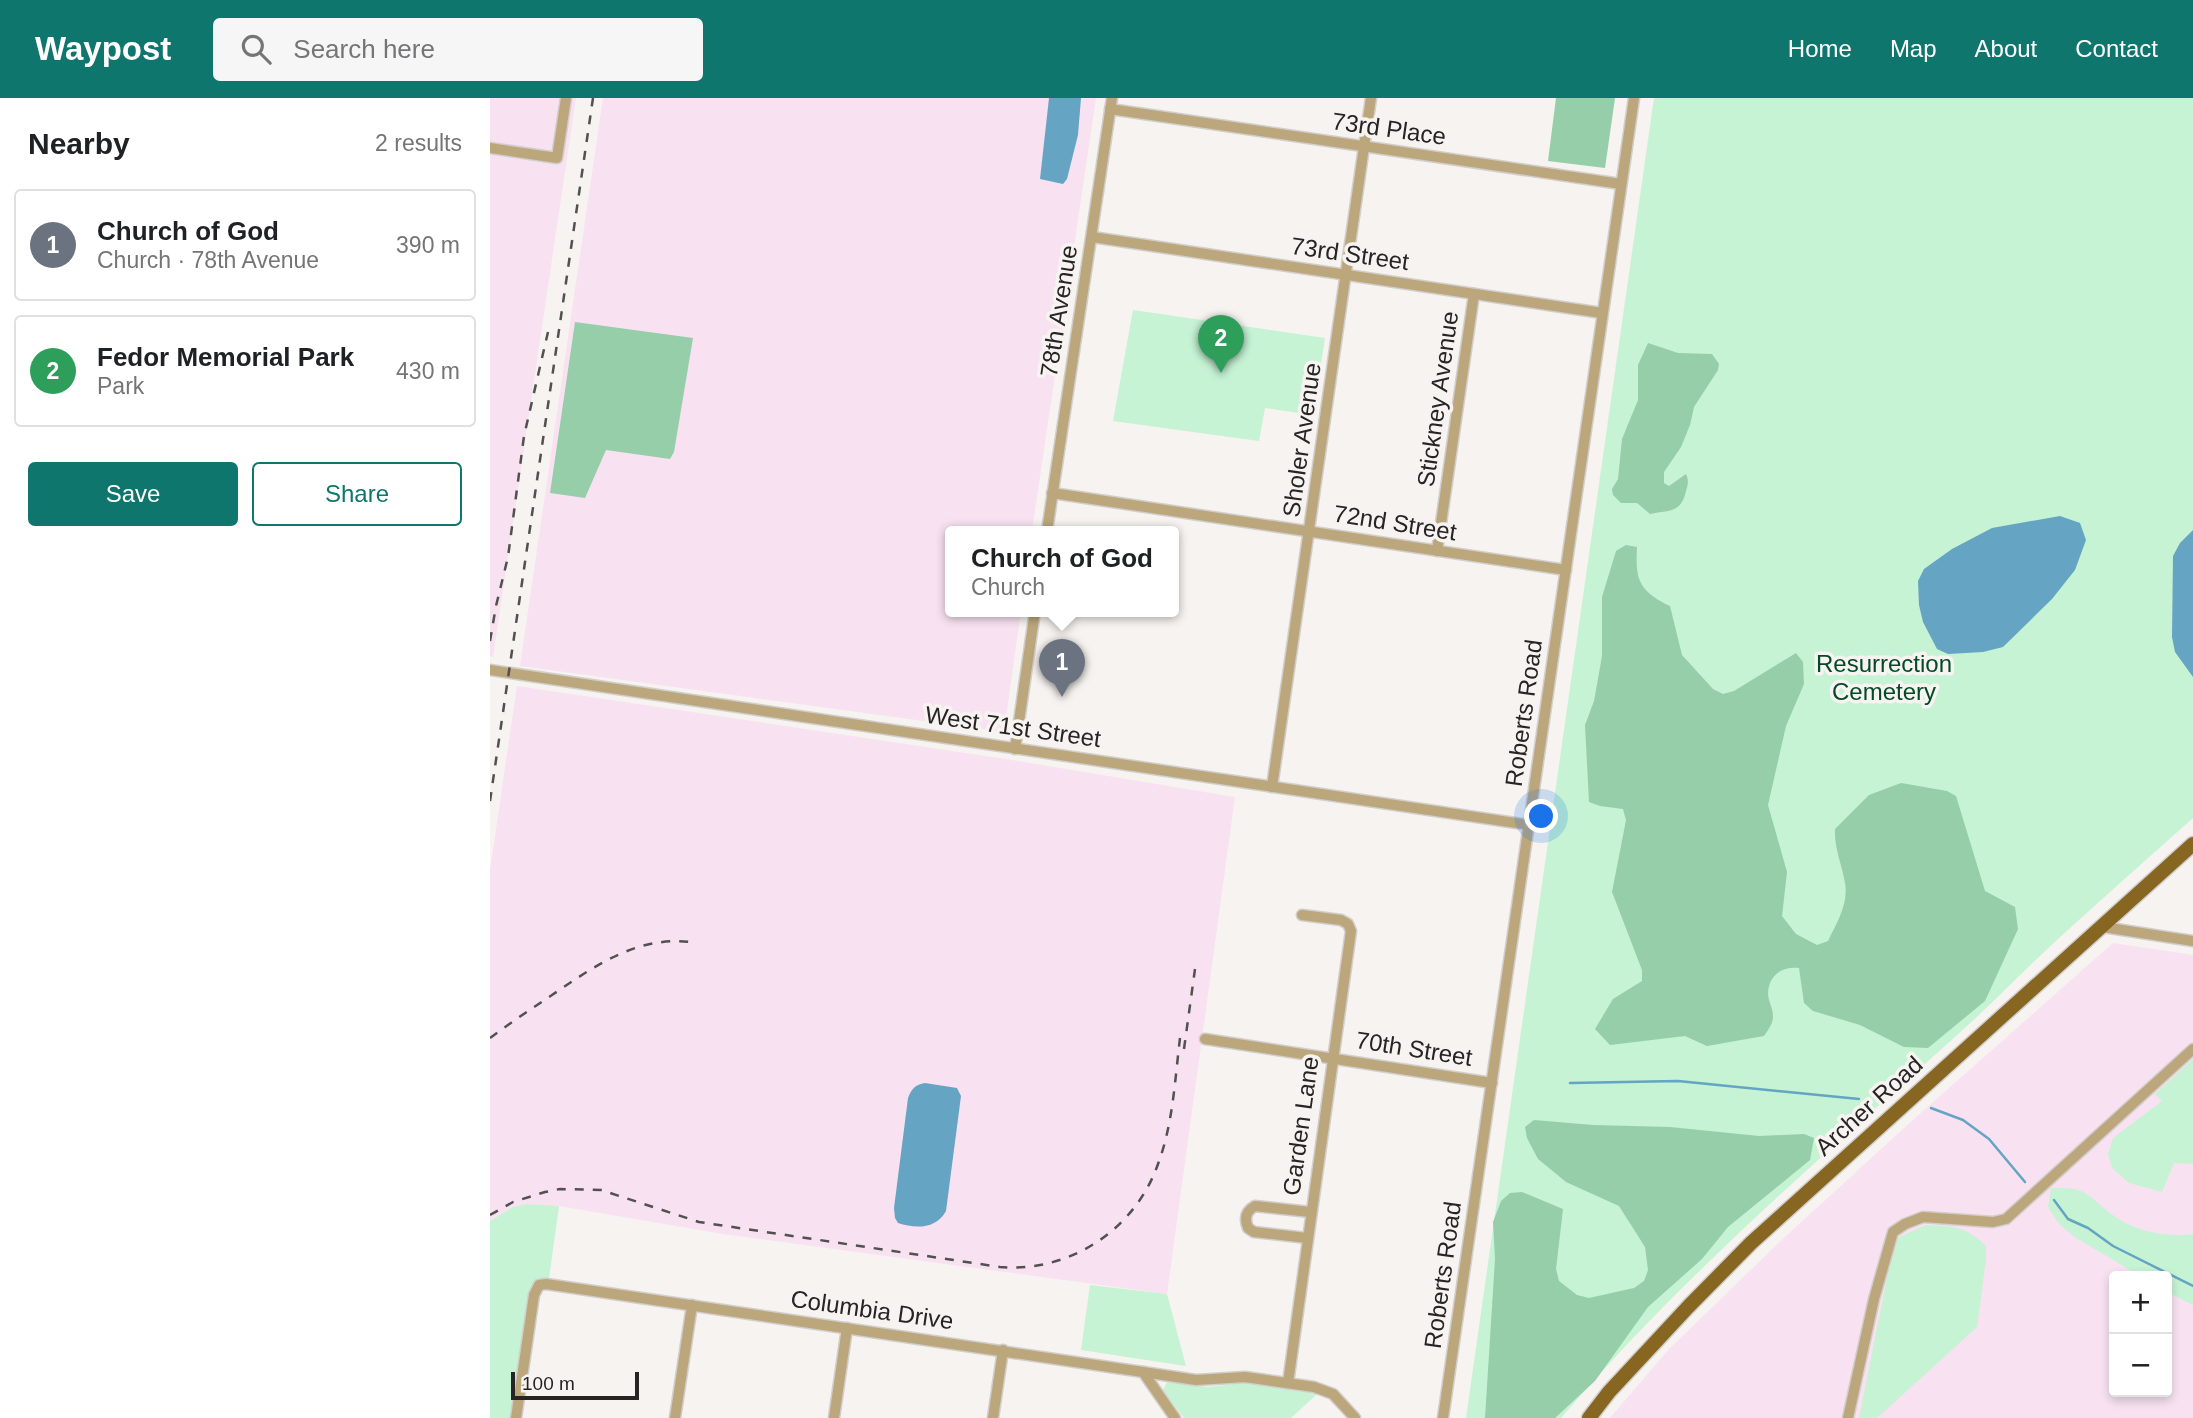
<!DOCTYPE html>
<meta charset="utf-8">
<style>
body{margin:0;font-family:Helvetica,sans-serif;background:#f6f6f6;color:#202124}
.controls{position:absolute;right:21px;bottom:21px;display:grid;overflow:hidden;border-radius:7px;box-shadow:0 4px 10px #0003}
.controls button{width:63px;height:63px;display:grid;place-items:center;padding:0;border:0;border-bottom:2px solid #e0e0e0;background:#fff;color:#202124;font:35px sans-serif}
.scale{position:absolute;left:21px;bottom:18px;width:128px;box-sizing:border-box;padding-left:7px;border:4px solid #262524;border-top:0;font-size:19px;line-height:24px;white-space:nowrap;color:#262524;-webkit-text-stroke:5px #f6f3f0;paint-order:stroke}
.you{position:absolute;left:1052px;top:719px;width:24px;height:24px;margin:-18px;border:5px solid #fff;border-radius:50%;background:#1a73e8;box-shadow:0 0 0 10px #1a73e833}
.badge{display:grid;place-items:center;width:46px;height:46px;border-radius:50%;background:#0f766e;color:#fff;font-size:23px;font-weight:700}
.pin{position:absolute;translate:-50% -58px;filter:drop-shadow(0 2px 4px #0008)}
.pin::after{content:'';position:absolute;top:37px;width:24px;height:21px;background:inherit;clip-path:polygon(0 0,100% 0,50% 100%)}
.popup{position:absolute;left:455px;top:428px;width:234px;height:91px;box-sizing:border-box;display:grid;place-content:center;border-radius:7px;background:#fff;filter:drop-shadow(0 2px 5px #0005);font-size:23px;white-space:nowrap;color:#757577}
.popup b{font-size:26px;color:#202124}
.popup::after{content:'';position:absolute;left:50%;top:100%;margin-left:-14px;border:14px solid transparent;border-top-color:#fff}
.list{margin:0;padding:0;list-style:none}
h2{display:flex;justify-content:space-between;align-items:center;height:91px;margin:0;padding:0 28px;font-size:30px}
h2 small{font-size:23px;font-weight:400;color:#757577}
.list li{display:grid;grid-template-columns:46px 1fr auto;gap:21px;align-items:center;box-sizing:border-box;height:112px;margin:0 14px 14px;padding:0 14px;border:2px solid #e0e0e0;border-radius:7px}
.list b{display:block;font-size:26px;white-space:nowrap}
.list p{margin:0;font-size:23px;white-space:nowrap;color:#757577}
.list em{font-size:23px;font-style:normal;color:#757577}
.actions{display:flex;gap:14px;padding:21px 28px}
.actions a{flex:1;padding:16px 0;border:2px solid #0f766e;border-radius:7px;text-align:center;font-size:24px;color:#0f766e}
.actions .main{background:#0f766e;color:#fff}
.icon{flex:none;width:38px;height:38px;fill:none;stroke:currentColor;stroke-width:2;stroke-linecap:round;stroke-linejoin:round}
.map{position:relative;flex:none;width:1703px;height:1320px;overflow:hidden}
header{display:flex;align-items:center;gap:42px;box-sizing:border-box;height:98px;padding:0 35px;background:#0f766e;color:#fff}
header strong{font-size:33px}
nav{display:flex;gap:38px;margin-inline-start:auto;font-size:24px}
.search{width:490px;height:63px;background:#f6f6f6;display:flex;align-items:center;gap:18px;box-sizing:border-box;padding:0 24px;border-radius:7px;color:#757577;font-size:26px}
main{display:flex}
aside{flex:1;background:#fff}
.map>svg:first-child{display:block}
.industrial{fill:#f8e2f1;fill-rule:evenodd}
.green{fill:#c5f3d4}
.forest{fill:#95cea9}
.water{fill:#65a4c2}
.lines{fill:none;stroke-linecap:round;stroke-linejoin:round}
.stream{stroke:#65a4c2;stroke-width:2.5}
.minor-casing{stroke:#d1cecb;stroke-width:13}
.major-casing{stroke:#d1cecb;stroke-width:17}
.minor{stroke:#bca67c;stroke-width:10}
.major{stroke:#866620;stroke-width:14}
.rail{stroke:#52514f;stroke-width:2.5;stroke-dasharray:9 9;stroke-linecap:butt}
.labels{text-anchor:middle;stroke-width:7;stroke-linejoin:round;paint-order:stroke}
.street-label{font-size:24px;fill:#262524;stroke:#f6f3f0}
.park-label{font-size:24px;fill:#024a28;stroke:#f6f3f0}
</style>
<header>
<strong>Waypost</strong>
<div class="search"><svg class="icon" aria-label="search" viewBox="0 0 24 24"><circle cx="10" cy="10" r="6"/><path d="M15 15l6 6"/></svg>Search here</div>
<nav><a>Home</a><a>Map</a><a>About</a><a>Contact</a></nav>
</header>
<main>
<aside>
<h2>Nearby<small>2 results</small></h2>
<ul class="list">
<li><span class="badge" style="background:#6b7280">1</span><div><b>Church of God</b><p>Church · 78th Avenue</p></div><em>390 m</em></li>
<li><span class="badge" style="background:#2e9e5b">2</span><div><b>Fedor Memorial Park</b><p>Park</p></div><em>430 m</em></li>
</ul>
<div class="actions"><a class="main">Save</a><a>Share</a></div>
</aside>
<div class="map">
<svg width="1703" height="1320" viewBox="0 0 1703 1320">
<rect width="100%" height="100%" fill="#f6f3f0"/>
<g class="industrial">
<path d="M0,0H86L3,559L0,558Z"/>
<path d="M113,0H606L542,433H460V513H531L514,634L30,568Z"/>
<path d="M27,588L516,661L745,699L677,1196L233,1136L69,1108L36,1106L23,1109L0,1123V772Z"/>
<path d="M1623,845L1703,857V1320H1120L1179,1251L1296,1138L1424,1021ZM1624,1178H1677V1294H1624Z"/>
</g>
<g class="green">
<path d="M1164,0H1703V720C1658,760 1613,800 1569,840C1534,872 1501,907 1466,938C1330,1061 1190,1180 1071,1320H976Z"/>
<path d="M643,212L835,240L823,317L775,310L769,343L623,323Z"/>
<path d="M1703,961V1066L1684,1065L1672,1094L1639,1085L1622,1070L1618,1056L1623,1040L1672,1003L1665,996Z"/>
<path d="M1561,1090C1572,1090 1583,1089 1593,1094C1605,1100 1613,1111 1624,1118C1645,1133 1677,1140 1703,1136V1207L1677,1194V1178H1650L1586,1140L1569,1126L1558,1109Z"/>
<path d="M36,1106L69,1108L59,1180L46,1184L40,1192L21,1320H0V1123L23,1109Z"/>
<path d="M1436,1127C1463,1128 1475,1128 1496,1148V1161L1487,1229L1387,1320H1369L1400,1165L1409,1139Z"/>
<path d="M600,1187L677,1196L696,1268L591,1252Z"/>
<path d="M677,1284L718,1289L752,1285L827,1296L801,1320H694L673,1292Z"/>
</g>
<g class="forest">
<path d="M1066,0H1125L1115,70L1058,63Z"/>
<path d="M85,224L203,240L184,354L180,361L116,352L95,400L60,395Z"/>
<path d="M1158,245L1188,255L1222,256L1229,266L1228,272L1204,309L1200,327L1191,349L1174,374V385L1179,388L1196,376C1199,383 1198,386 1196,393C1191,415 1180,412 1160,416L1147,405H1131L1123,397L1122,391L1128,381L1132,341L1148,302V267Z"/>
<path d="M1136,447L1147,449C1145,482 1149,493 1180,508L1192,557L1223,591L1233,596L1244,593L1306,555L1313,564L1314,586L1296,628L1278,707L1297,774L1292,818L1306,836L1327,847L1338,843C1346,826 1359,806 1355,785C1352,767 1344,750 1345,731L1379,697L1411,685L1457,693L1466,698L1495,793L1525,809L1528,831L1495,903L1438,950L1414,949L1370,927L1323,913L1314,905L1309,870C1292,868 1279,877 1278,895C1278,903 1283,910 1283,918C1283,926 1278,932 1274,938L1217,948L1195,938L1120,947L1105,931L1123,901L1152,883V872L1122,794L1136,722L1133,711L1110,708L1099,704L1095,627L1104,603L1112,558V499L1126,453Z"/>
<path d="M1044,1022L1103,1027L1180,1029L1269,1038L1314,1036L1324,1040L1320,1062L1238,1129L1212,1161L1158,1209L1105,1283L1065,1320H995L1005,1161L1003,1124L1011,1103L1020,1095L1032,1094L1073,1111L1066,1171L1069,1183L1087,1197L1099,1200L1144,1190L1154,1183L1158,1172L1155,1149L1129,1108L1076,1084L1048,1061L1037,1040L1035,1029Z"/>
</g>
<g class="water">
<path d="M559,0H591L588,37L577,81L573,86L550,81Z"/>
<path d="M1570,418L1590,425L1596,442L1585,472L1562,501L1513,549L1493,554L1458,556L1447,551L1433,524L1429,507L1428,483L1434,471L1462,451L1502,430Z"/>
<path d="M1703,432V579L1685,554L1682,539L1683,458L1690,445Z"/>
<path d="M435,985L467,990L471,998L456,1113C446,1131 426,1131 408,1125L405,1120L404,1110L418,1000C422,990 425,987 435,985Z"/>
</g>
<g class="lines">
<g class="stream">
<path d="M1080,985L1188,983L1369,1001"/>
<path d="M1441,1010L1473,1022L1499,1041L1535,1084"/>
<path d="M1564,1102L1578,1121L1598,1130L1623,1148L1703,1188"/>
</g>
<g class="minor-casing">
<g id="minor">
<path d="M620,11L1131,86"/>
<path d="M0,50L67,60L76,0"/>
<path d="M602,139L1112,215"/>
<path d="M562,395L1076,472"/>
<path d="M557,433L622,0"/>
<path d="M947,453L984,196"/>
<path d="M0,572L1039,727"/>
<path d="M525,651L545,513"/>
<path d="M782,689L881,0"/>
<path d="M1613,829L1703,843"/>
<path d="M715,941L1002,985"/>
<path d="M817,1140L764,1134L758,1130C754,1120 756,1113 765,1108L820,1114"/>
<path d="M653,1274L706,1282L755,1279L824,1289L843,1296L865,1320"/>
<path d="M798,1285L861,833L858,826L851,822L812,817"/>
<path d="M26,1320L44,1197L49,1187L56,1186L653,1274L685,1320"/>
<path d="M185,1320L202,1207"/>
<path d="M344,1320L357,1230"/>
<path d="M503,1320L513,1252"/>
<path d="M953,1320L1144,0"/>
<path d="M1358,1320L1384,1201L1403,1134L1415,1126L1433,1119L1503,1124L1516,1121L1703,951"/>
</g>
</g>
<g class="major-casing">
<path id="major" d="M1099,1320L1119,1294L1198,1209L1261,1145L1703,746"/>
</g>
<use href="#minor" class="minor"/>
<use href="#major" class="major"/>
<g class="rail">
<path d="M0,543L6,508L18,459L34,338L58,234"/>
<path d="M0,703L103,0"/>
<path d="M0,940C20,925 41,911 62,897C105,868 146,838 200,844"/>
<path d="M694,951L705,871"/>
<path d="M0,1117L23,1104L55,1094L70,1091L111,1092L209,1124L510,1169C579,1175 645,1132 668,1066C683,1026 685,981 690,940"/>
</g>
</g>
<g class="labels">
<g class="street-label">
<text transform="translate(899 31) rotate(8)" y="8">73rd Place</text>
<text transform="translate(860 156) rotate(8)" y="8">73rd Street</text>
<text transform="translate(569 213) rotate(-81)" y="8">78th Avenue</text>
<text transform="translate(948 301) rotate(-82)" y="8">Stickney Avenue</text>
<text transform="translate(812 342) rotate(-82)" y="8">Sholer Avenue</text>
<text transform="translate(905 425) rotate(9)" y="8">72nd Street</text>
<text transform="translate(1034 615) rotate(-82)" y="8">Roberts Road</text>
<text transform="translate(523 629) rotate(8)" y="8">West 71st Street</text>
<text transform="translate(924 951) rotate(9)" y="8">70th Street</text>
<text transform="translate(1379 1008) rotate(-42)" y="8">Archer Road</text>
<text transform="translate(811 1028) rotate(-82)" y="8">Garden Lane</text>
<text transform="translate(953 1177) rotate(-82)" y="8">Roberts Road</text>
<text transform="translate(382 1212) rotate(8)" y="8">Columbia Drive</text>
</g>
<g class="park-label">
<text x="1394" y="574">Resurrection<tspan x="1394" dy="28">Cemetery</tspan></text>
</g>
</g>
</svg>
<div class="controls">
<button>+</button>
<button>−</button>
</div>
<div class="scale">100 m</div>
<div class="you"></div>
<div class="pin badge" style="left:572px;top:599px;background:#6b7280">1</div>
<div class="popup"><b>Church of God</b>Church</div>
<div class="pin badge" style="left:731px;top:275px;background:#2e9e5b">2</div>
</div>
</main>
